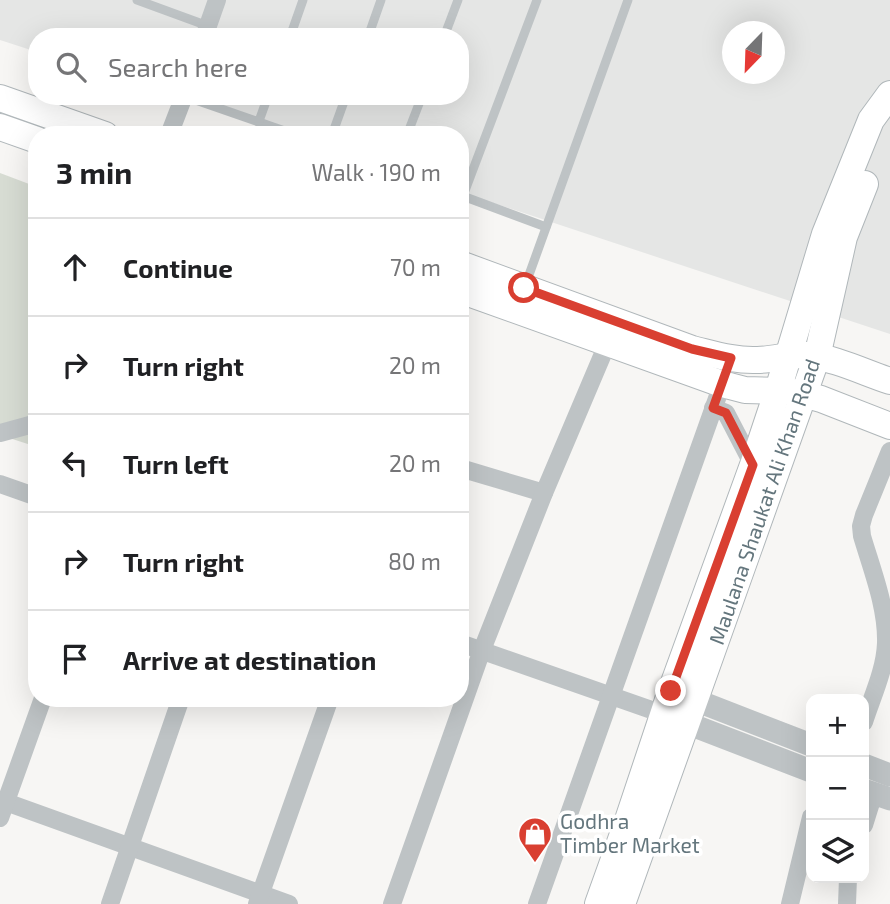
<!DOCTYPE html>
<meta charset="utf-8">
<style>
body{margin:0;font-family:"Exo 2",sans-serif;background:#f6f6f6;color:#202124}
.controls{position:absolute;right:21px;bottom:21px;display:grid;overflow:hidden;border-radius:14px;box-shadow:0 7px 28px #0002}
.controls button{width:63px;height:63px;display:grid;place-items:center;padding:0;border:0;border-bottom:2px solid #e0e0e0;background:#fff;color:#202124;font:35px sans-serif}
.compass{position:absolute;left:722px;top:21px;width:63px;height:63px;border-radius:50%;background:#fff;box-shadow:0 7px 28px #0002;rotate:203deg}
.stop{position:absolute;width:21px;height:21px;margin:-16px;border:5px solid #d93f31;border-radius:50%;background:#fff}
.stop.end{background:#d93f31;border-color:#fff;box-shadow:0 2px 7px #0008}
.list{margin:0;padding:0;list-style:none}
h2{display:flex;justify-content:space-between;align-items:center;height:91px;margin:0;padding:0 28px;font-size:30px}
h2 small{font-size:23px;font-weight:400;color:#757577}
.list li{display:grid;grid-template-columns:46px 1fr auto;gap:21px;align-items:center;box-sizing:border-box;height:98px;padding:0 28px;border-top:2px solid #e0e0e0}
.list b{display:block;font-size:26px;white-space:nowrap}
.list em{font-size:23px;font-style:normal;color:#757577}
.icon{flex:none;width:38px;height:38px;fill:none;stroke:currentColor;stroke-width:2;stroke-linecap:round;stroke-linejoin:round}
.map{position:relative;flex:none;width:890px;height:904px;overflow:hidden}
.search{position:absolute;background:#fff;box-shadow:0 7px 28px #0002;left:28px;top:28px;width:441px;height:77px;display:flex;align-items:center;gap:18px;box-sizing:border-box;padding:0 24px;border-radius:28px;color:#757577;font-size:26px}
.panel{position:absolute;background:#fff;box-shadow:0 7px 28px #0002;left:28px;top:126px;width:441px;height:581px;border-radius:28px}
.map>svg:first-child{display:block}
.built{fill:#e5e6e5;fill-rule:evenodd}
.green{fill:#d7dcd3}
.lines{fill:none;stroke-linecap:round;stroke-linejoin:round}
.secondary-casing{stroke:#b0b7ba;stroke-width:28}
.service{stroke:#bec3c5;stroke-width:9}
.minor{stroke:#bec3c5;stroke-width:18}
.tertiary{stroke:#bec3c5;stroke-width:23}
.secondary{stroke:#fff;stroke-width:26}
.route{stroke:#d93f31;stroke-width:9}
.labels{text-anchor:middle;stroke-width:7;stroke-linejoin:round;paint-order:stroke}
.street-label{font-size:21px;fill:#64767d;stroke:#fff}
.poi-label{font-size:21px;fill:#64767d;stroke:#fff;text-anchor:start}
</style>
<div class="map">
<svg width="890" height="904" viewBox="0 0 890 904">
<rect width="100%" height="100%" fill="#f7f6f4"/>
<path class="built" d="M0,0H890V334L460,192V135H288L171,96H460V37H37V52L0,40ZM732,32H774V74H732Z"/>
<path class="green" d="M0,173L37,187V447L0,435Z"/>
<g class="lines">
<g class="secondary-casing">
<g id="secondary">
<path d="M0,98L105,135"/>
<path d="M0,127L37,140"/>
<path d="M460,264L692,349C713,354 735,361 757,360C774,360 789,354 806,355C835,358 863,372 890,381"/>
<path d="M460,290L722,384L745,390L787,391L803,394L821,399L890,426"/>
<path d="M598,904L627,823L671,691L753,465L778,390L825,234L871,120L890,94"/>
<path d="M622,904L817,357L844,237L865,184"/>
</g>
</g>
<g class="service">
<path d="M137,0L208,26"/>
<path d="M290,37L303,0"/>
<path d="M368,37L381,0"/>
<path d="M444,37L458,0"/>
<path d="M184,96L296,135"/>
<path d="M259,121L268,96"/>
<path d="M332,135L346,96"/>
<path d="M407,135L422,96"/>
<path d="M460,195L546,227"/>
<path d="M463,196L537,0"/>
<path d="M525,286L628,0"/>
</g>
<g class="minor">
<path d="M204,37L217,0"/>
<path d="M169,135L184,96"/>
<path d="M713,408L726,413L753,465"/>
<path d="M0,433L37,423"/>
<path d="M460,468L544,493"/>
<path d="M0,484L37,497"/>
<path d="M460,643L663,714"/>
<path d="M864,722C872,697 885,670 886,643C887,607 872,570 862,536L861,526L864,515L890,451"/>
<path d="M0,800L289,904"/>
<path d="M0,818L43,698"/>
<path d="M864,825L874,793"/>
<path d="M110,904L181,698"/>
<path d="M257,904L330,698"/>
<path d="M392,904L482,650L544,493L608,342"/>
<path d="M537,904L725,376"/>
<path d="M790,904L811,817"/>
<path d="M847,904L848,878"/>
</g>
<g class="tertiary">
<path d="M677,693L811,745"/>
<path d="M671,717L811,771"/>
<path d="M864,765L890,775"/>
<path d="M864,790L890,799"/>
</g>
<use href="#secondary" class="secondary"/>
</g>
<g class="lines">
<path class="route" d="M524,288L692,349L731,358L713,408L726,413L753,465L671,691"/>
</g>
<defs>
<g id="shop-pin" transform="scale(1.75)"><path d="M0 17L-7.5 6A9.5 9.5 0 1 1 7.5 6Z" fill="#d93f31" stroke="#fff"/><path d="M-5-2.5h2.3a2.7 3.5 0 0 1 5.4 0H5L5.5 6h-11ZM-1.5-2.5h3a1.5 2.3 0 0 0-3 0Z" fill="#fff"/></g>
</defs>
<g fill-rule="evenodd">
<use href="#shop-pin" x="535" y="834"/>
</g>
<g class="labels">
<g class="street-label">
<text transform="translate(765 502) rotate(-71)" y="7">Maulana Shaukat Ali Khan Road</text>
</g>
<g class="poi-label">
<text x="560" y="829">Godhra<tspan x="560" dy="24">Timber Market</tspan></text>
</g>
</g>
</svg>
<div class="controls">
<button>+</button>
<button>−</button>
<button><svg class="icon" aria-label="layers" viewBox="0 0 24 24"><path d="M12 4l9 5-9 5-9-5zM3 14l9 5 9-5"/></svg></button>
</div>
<svg class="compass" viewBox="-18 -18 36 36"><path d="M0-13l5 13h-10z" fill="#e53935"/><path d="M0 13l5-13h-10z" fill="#757577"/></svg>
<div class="stop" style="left:524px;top:288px"></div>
<div class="stop end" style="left:671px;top:691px"></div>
<div class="search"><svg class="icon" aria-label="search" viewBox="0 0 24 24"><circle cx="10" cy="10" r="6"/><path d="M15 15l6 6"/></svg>Search here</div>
<section class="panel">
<h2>3 min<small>Walk · 190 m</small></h2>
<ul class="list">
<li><svg class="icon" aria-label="ahead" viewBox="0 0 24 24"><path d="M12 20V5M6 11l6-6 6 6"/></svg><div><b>Continue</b></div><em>70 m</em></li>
<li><svg class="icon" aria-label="right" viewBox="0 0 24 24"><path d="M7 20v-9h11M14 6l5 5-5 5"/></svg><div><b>Turn right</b></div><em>20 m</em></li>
<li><svg class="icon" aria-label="left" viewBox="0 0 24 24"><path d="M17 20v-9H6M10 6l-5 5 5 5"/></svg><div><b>Turn left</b></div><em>20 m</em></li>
<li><svg class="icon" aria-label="right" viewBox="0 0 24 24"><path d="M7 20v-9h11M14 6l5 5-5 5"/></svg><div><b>Turn right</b></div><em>80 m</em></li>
<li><svg class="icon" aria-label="arrive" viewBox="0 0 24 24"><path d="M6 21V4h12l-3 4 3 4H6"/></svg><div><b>Arrive at destination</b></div></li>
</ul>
</section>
</div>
